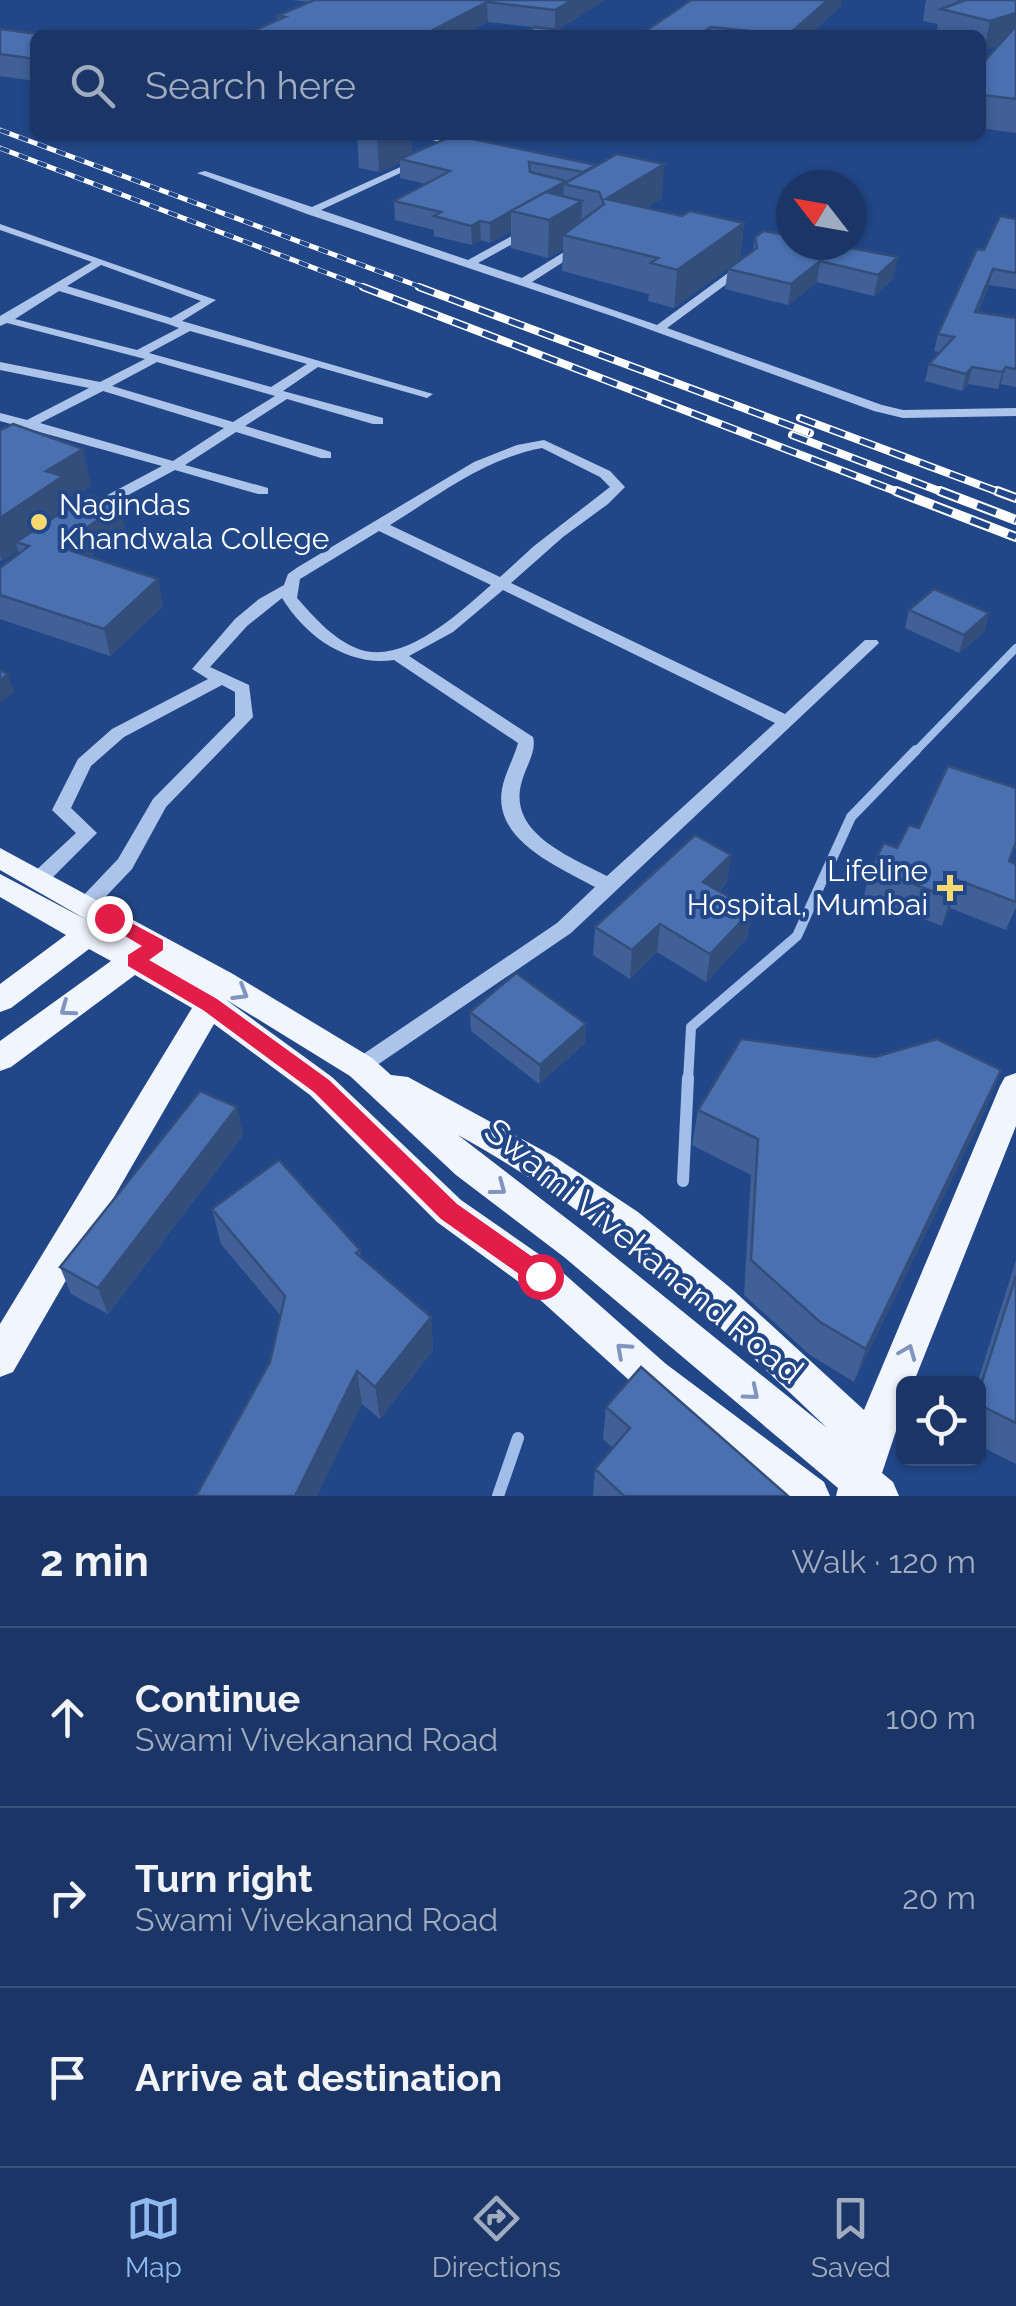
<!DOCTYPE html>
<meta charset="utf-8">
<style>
body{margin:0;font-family:Raleway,sans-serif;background:#233d6c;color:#f1f3f6}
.controls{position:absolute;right:30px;bottom:30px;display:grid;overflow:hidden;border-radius:15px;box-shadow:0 2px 8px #0004}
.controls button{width:90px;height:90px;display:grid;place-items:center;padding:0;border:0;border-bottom:2px solid #38507a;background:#1a3566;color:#f1f3f6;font:50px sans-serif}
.compass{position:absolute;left:776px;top:170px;width:90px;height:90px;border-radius:50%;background:#1a3566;box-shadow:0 2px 8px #0004;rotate:301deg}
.stop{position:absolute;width:30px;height:30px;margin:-22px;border:8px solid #e11d48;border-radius:50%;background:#fff}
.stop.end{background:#e11d48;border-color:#fff;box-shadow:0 2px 10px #0008}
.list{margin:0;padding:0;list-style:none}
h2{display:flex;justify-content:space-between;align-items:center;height:130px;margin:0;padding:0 40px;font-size:42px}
h2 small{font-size:32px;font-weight:400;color:#9fabbf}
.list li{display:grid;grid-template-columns:65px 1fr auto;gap:30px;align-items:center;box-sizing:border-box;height:180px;padding:0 40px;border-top:2px solid #38507a}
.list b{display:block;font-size:38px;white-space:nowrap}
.list p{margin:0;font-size:32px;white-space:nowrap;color:#9fabbf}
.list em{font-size:32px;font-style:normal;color:#9fabbf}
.icon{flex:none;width:55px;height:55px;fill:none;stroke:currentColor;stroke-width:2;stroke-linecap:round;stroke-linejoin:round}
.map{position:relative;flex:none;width:1016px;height:1496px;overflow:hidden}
.search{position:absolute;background:#1a3566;box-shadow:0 2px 8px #0004;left:30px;right:30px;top:30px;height:110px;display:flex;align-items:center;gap:25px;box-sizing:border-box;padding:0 35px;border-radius:15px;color:#9fabbf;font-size:38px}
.sheet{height:670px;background:#1a3566}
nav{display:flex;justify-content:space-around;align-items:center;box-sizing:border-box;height:140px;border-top:2px solid #38507a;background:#1a3566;font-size:28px;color:#9fabbf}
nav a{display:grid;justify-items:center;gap:5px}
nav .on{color:#90b9f0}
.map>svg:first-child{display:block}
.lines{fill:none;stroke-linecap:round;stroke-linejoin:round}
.stream-far2{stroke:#a1beeb;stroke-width:8}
.stream-far1{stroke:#a1beeb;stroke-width:10}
.stream{stroke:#a1beeb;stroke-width:12}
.minor{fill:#adc4ea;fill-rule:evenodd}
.major{fill:#f1f5fe;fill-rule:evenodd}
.rail-far2-casing{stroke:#fff;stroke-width:5}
.rail-far1-casing{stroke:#fff;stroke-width:8}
.rail-casing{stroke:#fff;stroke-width:10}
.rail-far2{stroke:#224788;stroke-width:4;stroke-dasharray:10;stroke-linecap:butt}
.rail-far1{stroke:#224788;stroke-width:5;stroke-dasharray:16;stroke-linecap:butt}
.rail{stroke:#224788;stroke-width:6;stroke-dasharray:20;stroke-linecap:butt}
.wall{fill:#406097}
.shaded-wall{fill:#344e7b}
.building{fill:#4a70b0;stroke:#344e7b;stroke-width:2.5}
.oneway{stroke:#7f95bd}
.route{fill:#e11d48}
.poi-dot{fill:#f6d96f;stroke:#224788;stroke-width:4}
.labels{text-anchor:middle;stroke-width:8;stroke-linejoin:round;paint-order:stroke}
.poi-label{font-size:30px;fill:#fff;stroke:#224788;text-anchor:start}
.near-street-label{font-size:35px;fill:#fff;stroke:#224788}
</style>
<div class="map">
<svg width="1016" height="1496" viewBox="0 0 1016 1496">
<rect width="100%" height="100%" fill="#224788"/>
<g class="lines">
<path class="stream-far2" d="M914,753L1016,648"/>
<path class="stream-far1" d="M688,1081L691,1027L797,936L851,817L916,750"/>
<g class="stream">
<path d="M683,1181L688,1078"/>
<path d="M498,1496L518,1438"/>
</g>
<g class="minor">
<path d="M413,135H429L467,145L463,148Z"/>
<path d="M416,160L424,162L321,210L468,260L528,227H536V231L478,263L522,278L577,244H585V248L532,282L657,325L739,265H747V269L667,328L882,405L903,410L1016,408V416L903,418L874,411L615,317L307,214L197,173L205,171L312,207Z"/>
<path d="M0,224L216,300L182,321L433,394L427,398L318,367L283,391L383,418V424H373L287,399L245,426L331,452V458H321L236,432L185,465L268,488V494H258L175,470L91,515H81V509L162,466L0,421V413L27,420L89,388L0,370V362L100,382L145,359L7,323L0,326V316L92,262L0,230ZM101,265L201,301L171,318L67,286ZM59,291L168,324L179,328L137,350L15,319ZM190,331L307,364L271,387L149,353ZM157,362L275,396L233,422L112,386ZM103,391L224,428L173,461L40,423Z"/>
<path d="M544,440L610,471L625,487L608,504L563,537L511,583L785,714L865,640H877L879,643L571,933L361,1076L353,1073L350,1067L353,1061L557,923L595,887C559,867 493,841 502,789C505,773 514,758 518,743L394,660C348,667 305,636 282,598L247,626L210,667L249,685L253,717L166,807L132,869L93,910H79L76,905L79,900L118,859L153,799L235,716V692L222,685L124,737L91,766L71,808L97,833L46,884H32L29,879L32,874L76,833L52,810L78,759L112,729L208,679L192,669L235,619L259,599L284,585L288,574L298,567L474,462L517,445ZM542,448L600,477L610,487L534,546L500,577L390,525C439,495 484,459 542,448ZM379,531L491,585C460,612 402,668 356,648C332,638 314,617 297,598L300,579ZM503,590L775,723L607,876C571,857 506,833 522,781C526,766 537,751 533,737L409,656L453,632Z"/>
</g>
<path class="major" d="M0,848L233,974L372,1058L391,1075L408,1077L555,1157L638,1212L733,1290L864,1410L1000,1086L1005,1077L1016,1073V1126L913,1384H904V1407L882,1473L893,1482L899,1496H836L838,1488L564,1257L456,1175L350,1076L225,999L332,1077L461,1200L553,1264L666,1364L824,1482L830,1496H777L640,1390L527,1288L437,1222L310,1095L214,1024L13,1372L0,1377V1324L192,1008L135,975L11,1067L0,1071V1041L111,961L89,949L11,1008L0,1012V984L66,935L0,897V874L87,920L0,870ZM458,1135C603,1215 708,1314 827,1428L588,1235Z"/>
<g class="rail-far2-casing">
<g id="rail-far2">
<path d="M0,130L426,289"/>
<path d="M0,148L369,289"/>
</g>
</g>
<g class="rail-far1-casing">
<g id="rail-far1">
<path d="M363,287L903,494"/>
<path d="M419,287L810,433"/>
<path d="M800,418L1004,494"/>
<path d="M792,435L947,494"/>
</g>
</g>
<g class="rail-casing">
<g id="rail">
<path d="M896,491L1016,537"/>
<path d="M940,491L1016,520"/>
<path d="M997,491L1016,498"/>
</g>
</g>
<use href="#rail-far2" class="rail-far2"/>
<use href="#rail-far1" class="rail-far1"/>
<use href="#rail" class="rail"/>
</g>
<g class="wall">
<path d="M292,0H605L557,30L488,22L464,35H244L278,20L277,16L309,2Z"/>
<path d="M926,0H1016V133L981,128V64L999,45L984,50L981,49V35H936L938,24L923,21Z"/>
<path d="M841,6L809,35H640Z"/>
<path d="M0,30L35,35V81L0,76Z"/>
<path d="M357,135H411L412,154L596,165L662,198L646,208L682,216L744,223L740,259L674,308L648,301L649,294L562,271L563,249L548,258L511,248V231L490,243L481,240L472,245L434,236V230L395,220L394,201L427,184L400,178V163L379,172L359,168Z"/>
<path d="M1016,219V289L989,285L978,312L1016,318V387L1001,384L998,389L968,384L962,391L925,381L929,364L940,352L934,351L938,334L984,250Z"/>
<path d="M755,237L894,278L874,296L817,282L788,305L725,289L728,269L753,250Z"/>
<path d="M0,430L91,486L69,499L70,506L125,530L89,557L163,606L110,656L0,619V568L19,554L18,550L2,561L0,560Z"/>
<path d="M909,610L989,613L984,632L959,653L905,628Z"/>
<path d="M1016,788V846L1010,861L1016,863V907L1006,930L950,908L942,926L864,896L871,868L919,828Z"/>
<path d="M727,883L719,891L752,910L747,938L706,982L657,952L630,979L593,955L595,927Z"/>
<path d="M470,1012L585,1043L539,1084L471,1031Z"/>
<path d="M1001,1070L987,1106L854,1382L810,1355L744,1295L751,1175L692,1145L698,1110Z"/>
<path d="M237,1107L243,1135L108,1314L71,1294L60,1267Z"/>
<path d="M212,1209L360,1250L361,1257L431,1317L433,1350L380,1419L362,1404L270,1362L281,1316L221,1244Z"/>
<path d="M1016,1260V1464L978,1445V1384H977Z"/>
<path d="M606,1407L788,1496H593L595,1469L613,1448L603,1439Z"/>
</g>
<g class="shaded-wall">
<path d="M572,0H605L555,31V10Z"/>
<path d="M828,0H842L841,6L809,35H788Z"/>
<path d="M487,2L488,22L464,35H423Z"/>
<path d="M1016,13V39L984,50L990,21Z"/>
<path d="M711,27L710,35H699Z"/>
<path d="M385,135H411L412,158L400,159V163L379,172L377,138Z"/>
<path d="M664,164L662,198L605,234L606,199Z"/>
<path d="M566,181L564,184L563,201L512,211Z"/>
<path d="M582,201L581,238L563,235V249L548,258L549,220Z"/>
<path d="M511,212V231L490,243V223Z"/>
<path d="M480,221L481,240L472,245L471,226Z"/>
<path d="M744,223L740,259L674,308L677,270Z"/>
<path d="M898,257L894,278L874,296L878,275Z"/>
<path d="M820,261L817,282L788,305L791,284Z"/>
<path d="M993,269L989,285L971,328L975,312Z"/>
<path d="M972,367L968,384L962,391L966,374Z"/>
<path d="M1006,367L1001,384L998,389L1002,372Z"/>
<path d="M83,449L91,486L69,499L72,513L16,542L18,550L2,561L0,554V518L46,471Z"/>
<path d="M120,504L125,530L67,573L60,547Z"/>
<path d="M158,579L163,606L110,656L104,629Z"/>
<path d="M989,613L984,632L959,653L964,635Z"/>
<path d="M8,674L14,693L0,702V680Z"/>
<path d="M731,855L727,883L699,910L703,882Z"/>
<path d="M958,880L950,908L942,926L950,898Z"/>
<path d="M752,910L747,938L706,982L710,954Z"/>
<path d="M660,924L657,952L630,979L632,950Z"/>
<path d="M586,1024L585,1043L539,1084L540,1065Z"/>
<path d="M1001,1070L987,1106L854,1382L866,1349Z"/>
<path d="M237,1107L243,1135L108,1314L98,1288Z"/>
<path d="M431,1317L433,1350L380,1419L375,1387Z"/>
<path d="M357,1371L362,1404L317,1496H295Z"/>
</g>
<g class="building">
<path d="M314,0H572L555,10L487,2L423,35H244L285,17L277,16Z"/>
<path d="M691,0H828L788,35L711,27L699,35H640Z"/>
<path d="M958,0H1016V13L990,21L941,9L963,1Z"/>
<path d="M1016,26V99L981,95V65Z"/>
<path d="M535,27L598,35H521Z"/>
<path d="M1,29L45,35H35V59L0,54V30Z"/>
<path d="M363,135H385L377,138Z"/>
<path d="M454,135L596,165L583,172L529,162L530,172L566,181L490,223L480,221L471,226L434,216L441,212L394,201L450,171L400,159Z"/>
<path d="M617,154L664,164L606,199L682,216L690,211L744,223L677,270L651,263L658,258L563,235L604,204L599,192L564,184Z"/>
<path d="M546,192L582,201L549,220L511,211Z"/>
<path d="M1000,216L1016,219V273L993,269L975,312L1016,318V369L1006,367L1002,372L972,367L966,374L929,364L954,337L938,334L977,249L984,250Z"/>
<path d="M764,231L791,236V245H835L898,257L878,275L820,261L791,284L728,269L757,248L755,237Z"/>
<path d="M13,424L83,449L46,471L63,476L0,518V430Z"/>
<path d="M89,495L120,504L60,547L158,579L104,629L0,595V568L29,546L16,542Z"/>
<path d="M934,589L989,613L964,635L909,610Z"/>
<path d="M0,670L8,674L0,680Z"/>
<path d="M948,766L1016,788V842L1009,861L1016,864V902L958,880L950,898L871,868L884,843L897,848L909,825L919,828Z"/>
<path d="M695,835L731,855L703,882L752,910L710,954L660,924L632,950L595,927Z"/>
<path d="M516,973L586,1024L540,1065L470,1012Z"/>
<path d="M741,1039L875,1057L937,1039L1001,1070L866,1349L820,1322L751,1260L758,1139L698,1110Z"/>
<path d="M200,1091L237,1107L98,1288L60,1267Z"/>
<path d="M279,1160L360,1250L356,1253L431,1317L375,1387L357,1371L295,1496H196L270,1362L285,1296L212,1209Z"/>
<path d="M1016,1276V1423L978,1404V1394Z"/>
<path d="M641,1367L788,1496H624L595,1469L630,1428L606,1407Z"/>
</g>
<defs><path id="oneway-chevron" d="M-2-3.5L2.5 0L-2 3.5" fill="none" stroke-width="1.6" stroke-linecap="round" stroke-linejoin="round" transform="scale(2.5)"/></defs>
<g class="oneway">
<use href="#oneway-chevron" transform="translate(241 993) rotate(31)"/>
<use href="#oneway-chevron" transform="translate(67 1009) rotate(144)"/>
<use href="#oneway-chevron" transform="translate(499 1188) rotate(37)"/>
<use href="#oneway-chevron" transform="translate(623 1350) rotate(-138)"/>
<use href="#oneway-chevron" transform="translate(908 1352) rotate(-68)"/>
<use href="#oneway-chevron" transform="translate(752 1393) rotate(40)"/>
</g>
<path class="route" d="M109,911L163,940V950L149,960L217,999L329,1080L457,1204L548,1268V1283H532L441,1219L314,1092L203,1010L128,966V955L142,946L103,923L100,918Z"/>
<g class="poi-dot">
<circle cx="39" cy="522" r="10"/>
<path d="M945 873h10v10h10v10h-10v10h-10v-10h-10v-10h10z"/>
</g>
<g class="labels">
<g class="poi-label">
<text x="59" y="515">Nagindas<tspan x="59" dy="34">Khandwala College</tspan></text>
<text x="928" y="881" text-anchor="end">Lifeline<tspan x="928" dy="34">Hospital, Mumbai</tspan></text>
</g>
<g class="near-street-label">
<text transform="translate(644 1251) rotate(39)" y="12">Swami Vivekanand Road</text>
</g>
</g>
</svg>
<div class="controls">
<button><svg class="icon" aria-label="locate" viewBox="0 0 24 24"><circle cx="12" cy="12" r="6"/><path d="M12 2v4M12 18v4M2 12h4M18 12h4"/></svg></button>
</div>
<svg class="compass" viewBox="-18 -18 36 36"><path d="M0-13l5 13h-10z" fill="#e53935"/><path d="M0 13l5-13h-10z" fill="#9fabbf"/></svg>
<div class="stop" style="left:540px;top:1276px"></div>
<div class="stop end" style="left:109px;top:918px"></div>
<div class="search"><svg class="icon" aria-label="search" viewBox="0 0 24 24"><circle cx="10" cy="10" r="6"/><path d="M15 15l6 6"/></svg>Search here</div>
</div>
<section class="sheet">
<h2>2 min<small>Walk · 120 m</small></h2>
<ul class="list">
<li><svg class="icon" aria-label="ahead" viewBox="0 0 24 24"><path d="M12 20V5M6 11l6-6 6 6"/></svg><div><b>Continue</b><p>Swami Vivekanand Road</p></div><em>100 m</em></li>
<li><svg class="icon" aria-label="right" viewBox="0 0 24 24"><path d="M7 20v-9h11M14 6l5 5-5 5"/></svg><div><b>Turn right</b><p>Swami Vivekanand Road</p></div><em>20 m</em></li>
<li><svg class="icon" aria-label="arrive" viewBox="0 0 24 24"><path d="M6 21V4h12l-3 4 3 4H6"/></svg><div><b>Arrive at destination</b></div></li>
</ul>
</section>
<nav>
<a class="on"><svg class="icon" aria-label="map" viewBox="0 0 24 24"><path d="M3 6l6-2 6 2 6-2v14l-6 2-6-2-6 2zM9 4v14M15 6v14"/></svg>Map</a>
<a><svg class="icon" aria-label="directions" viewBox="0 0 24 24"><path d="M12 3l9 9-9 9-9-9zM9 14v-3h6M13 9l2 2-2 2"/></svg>Directions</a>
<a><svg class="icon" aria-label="saved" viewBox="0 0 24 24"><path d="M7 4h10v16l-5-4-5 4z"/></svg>Saved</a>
</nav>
